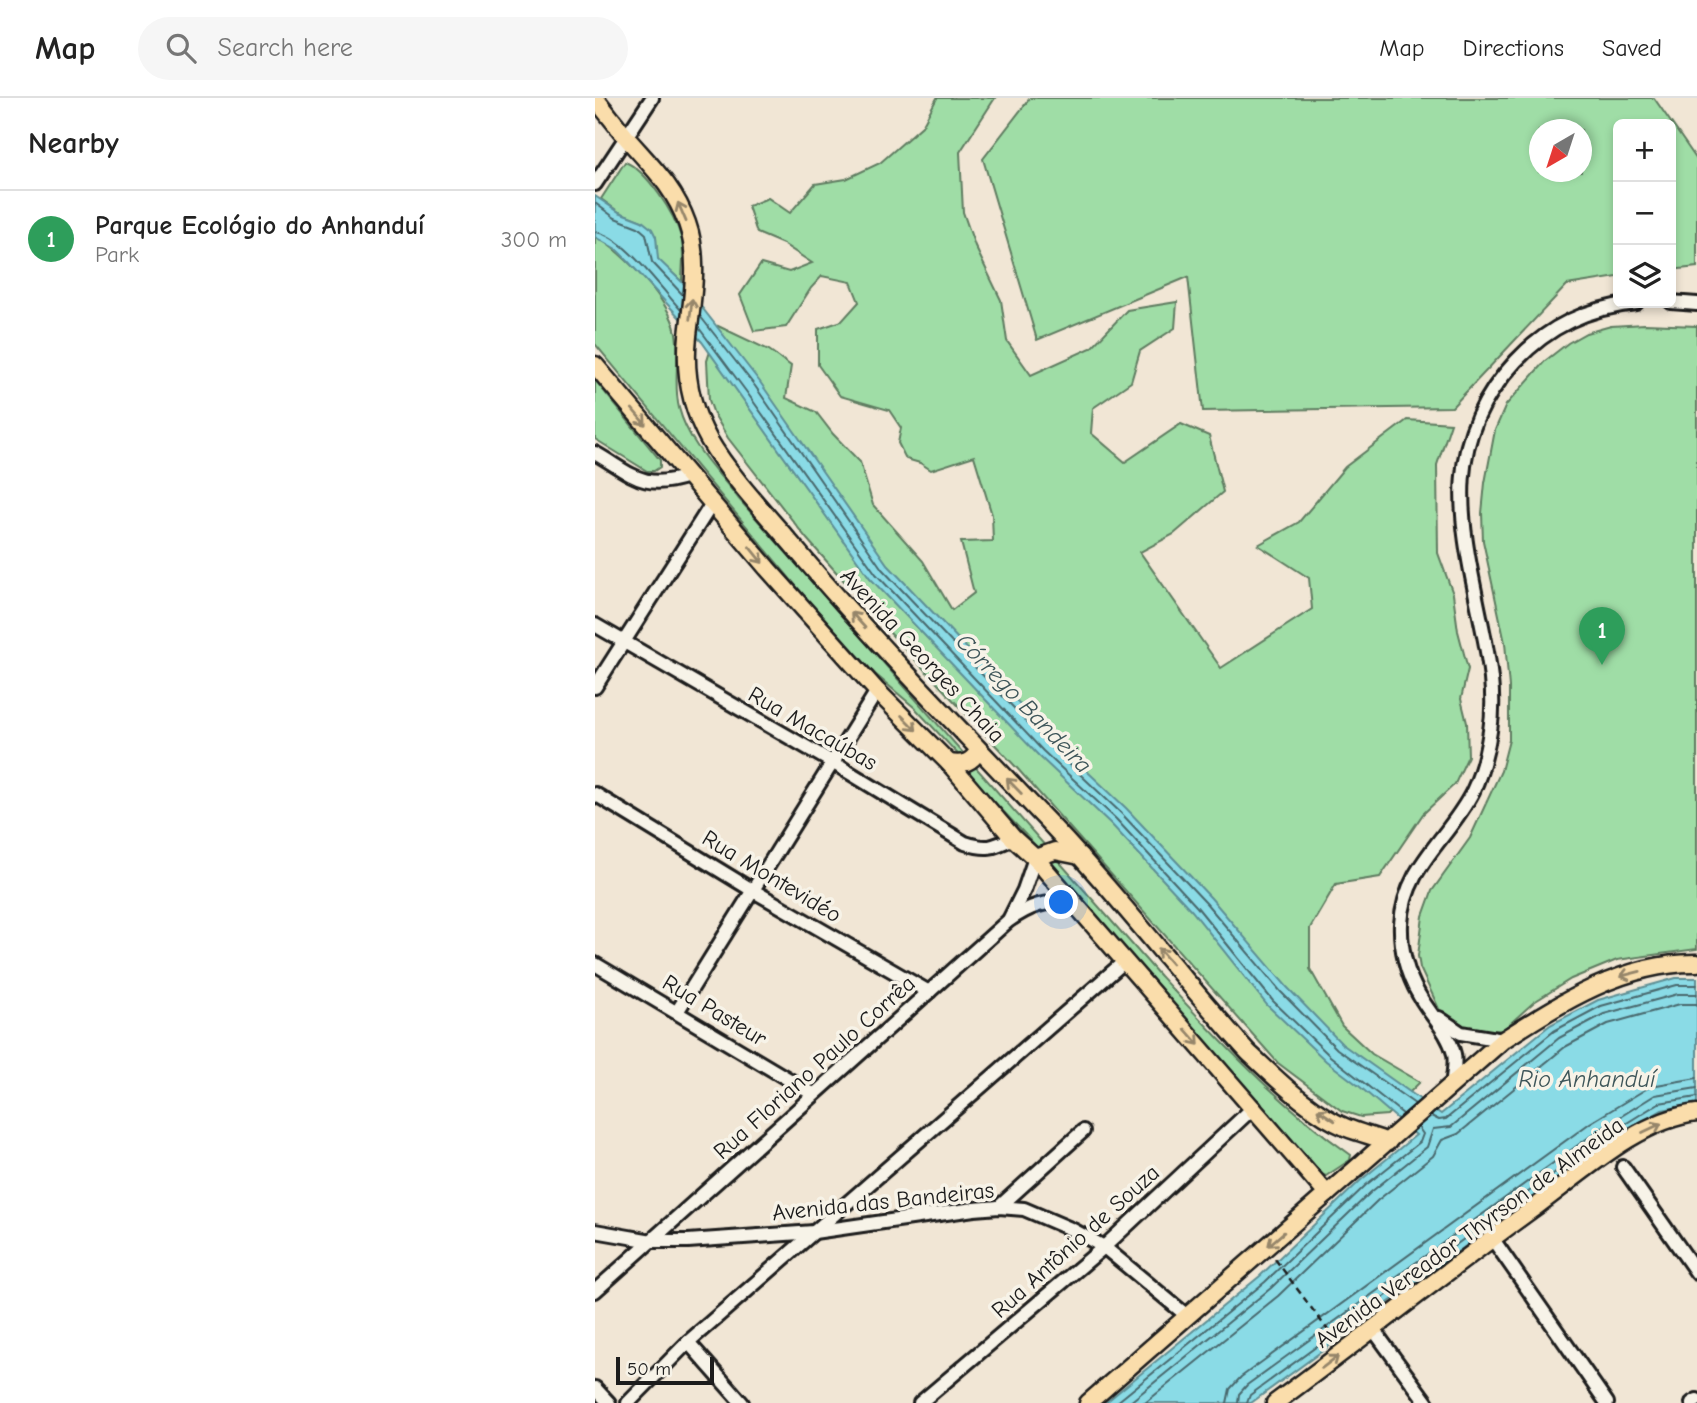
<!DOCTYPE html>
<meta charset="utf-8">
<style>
body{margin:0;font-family:"Comic Neue",sans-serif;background:#f6f6f6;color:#222}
.controls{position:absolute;right:21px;top:21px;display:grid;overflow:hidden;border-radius:10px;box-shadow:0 4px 10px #0003}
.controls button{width:63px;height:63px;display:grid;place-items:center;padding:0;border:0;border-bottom:2px solid #e0e0e0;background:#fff;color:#222;font:35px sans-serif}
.compass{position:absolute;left:934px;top:21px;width:63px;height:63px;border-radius:50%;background:#fff;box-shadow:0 4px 10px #0003;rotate:219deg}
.scale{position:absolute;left:21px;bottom:18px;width:98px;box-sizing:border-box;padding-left:7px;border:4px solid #1c1c1c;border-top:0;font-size:19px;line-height:24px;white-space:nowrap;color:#1c1c1c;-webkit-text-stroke:5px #f7f3e8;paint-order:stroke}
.you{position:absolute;left:467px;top:805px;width:24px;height:24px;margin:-18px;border:5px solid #fff;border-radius:50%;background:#1a73e8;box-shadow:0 0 0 10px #1a73e833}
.badge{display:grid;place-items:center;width:46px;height:46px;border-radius:50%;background:#ea580c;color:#fff;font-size:23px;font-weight:700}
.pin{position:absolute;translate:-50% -58px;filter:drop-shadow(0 2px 4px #0008)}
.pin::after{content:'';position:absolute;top:37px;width:24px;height:21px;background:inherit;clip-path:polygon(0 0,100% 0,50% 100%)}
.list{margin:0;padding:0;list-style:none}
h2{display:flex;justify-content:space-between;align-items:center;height:91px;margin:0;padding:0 28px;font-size:30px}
h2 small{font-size:23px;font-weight:400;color:#767676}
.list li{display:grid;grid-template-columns:46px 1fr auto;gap:21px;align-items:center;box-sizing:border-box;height:98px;padding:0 28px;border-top:2px solid #e0e0e0}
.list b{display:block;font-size:26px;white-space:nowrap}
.list p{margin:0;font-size:23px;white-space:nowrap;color:#767676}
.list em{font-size:23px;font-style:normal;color:#767676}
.icon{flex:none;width:38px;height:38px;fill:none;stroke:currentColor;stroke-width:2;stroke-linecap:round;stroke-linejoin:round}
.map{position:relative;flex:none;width:1102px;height:1305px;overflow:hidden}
header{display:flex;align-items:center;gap:42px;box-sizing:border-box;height:98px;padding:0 35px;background:#fff;border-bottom:2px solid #e0e0e0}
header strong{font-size:33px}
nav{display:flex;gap:38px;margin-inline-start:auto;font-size:24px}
.search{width:490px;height:63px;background:#f6f6f6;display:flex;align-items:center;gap:18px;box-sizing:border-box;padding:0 24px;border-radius:38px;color:#767676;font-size:26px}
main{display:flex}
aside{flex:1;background:#fff}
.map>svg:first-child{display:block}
.green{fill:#9fdda6;stroke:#5e7c61;stroke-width:2;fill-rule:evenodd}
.water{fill:#8adbe6;stroke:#5e8f95;stroke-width:2}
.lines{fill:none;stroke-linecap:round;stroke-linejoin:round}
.shore{stroke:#48686d;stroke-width:2}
.minor-casing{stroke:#1c1c1c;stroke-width:18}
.major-casing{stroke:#1c1c1c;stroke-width:21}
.path{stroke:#1c1c1c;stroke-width:2.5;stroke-dasharray:7 5;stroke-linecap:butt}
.minor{stroke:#f7f3e8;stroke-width:12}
.major{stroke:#faddab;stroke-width:16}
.oneway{stroke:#96866b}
.labels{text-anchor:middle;stroke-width:7;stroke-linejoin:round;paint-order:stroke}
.street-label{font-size:23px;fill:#1c1c1c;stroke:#f7f3e8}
.water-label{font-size:24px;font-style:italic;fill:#3d5559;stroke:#f7f3e8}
</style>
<header>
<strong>Map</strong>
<div class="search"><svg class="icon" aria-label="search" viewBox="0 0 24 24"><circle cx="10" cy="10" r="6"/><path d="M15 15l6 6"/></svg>Search here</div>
<nav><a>Map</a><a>Directions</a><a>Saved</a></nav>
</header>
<main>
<aside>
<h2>Nearby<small></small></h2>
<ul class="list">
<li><span class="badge" style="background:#2e9e5b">1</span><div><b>Parque Ecológio do Anhanduí</b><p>Park</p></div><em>300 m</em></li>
</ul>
</aside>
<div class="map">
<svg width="1102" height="1305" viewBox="0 0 1102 1305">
<rect width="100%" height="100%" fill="#f1e6d5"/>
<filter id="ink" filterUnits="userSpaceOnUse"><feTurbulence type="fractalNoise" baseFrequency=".0143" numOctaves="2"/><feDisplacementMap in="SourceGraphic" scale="14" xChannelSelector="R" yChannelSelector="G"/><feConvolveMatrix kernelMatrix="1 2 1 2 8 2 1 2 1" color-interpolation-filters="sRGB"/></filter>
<g filter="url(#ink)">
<g class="green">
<path d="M342,0H400L365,54L368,114L380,148L406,202L412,243L436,277L496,250L532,212L582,204L580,230L545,253L536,284L498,310L496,335L530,364L586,326L614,338L628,394L579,436L545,454L626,570L717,511L714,480L663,447L704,424L750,369L812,322L856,325L842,367L843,455L858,496L863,533L873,571L866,601L872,625L873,658L860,686L828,716L785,779L741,786L715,830V871L747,928L777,956L825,984L792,1017L766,1019L747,1013L683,965L421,669L295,535L212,441L133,340L119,316L114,302L112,263L123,228L174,252L196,268L191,300L221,314L238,336L265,364L278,407L328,463L357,512L379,495L366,444L398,443L397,417L379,358L336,372L325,365L311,361L303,345L306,330L294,312L245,298L223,267V231L247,223L264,204L256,184L227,178L216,190L191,229L159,233L145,197L166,166L194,174L217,165L188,146L162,135L153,108L173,100L195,115L220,86L251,81L285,65L327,28Z"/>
<path d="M435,0H1059L1102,62V169L1076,172V26H1023V179L972,187L857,309L608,313L593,179L442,242L388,61ZM944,32H986V74H944Z"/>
<path d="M30,64C52,72 80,117 86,139C90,153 87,170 87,184L62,161L61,139L47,123L24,114L6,101Z"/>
<path d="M0,137C29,157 74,199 81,235C85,259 78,286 84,310C93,345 122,373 143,400L565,878C625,943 683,1006 756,1057L755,1062L731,1078L726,1076L559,886L441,748L377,680L362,655L320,610L280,576L211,500L0,246Z"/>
<path d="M1050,226L1102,228V851L1022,862L976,881L939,904L908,932L892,933L872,930L845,913L825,870L823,858L828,818L837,793L875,740L906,673L914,642V589L910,545L888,443L887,415L890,385L900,332L911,307L950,263L973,245L991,235L1016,228Z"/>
<path d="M0,282L65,362V369L59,373H52L0,341Z"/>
</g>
<path class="water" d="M0,98L24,114L47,123L57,131L61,139L63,161L87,184L165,284L292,466L459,642L531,710L616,800L692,889L747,946L846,1016L955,927L1003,902L1081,880H1102V1006L1067,1012L1009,1047L656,1305H510L665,1178L766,1082L821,1037L764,988L731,963L672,907L597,813L516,726L444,658L275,480L107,244L31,161L21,151L0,139Z"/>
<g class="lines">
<g class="shore">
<path d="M0,105L20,120L43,129L51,136L57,164L88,197"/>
<path d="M0,134C29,137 66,191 86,212"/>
<path d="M105,218L160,288L287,471L454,647L526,715L611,805L686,894L742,951L820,1006"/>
<path d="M104,230L153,296L281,476L448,653L521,721L602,809L678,903L735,958L808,1016"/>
<path d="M836,1018L844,1022L851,1021L959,933L1006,908L1082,887H1102"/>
<path d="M521,1305L670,1184L771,1087L825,1044L828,1036L823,1029"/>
<path d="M534,1305L676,1190L776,1094L832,1049L838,1031L856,1029L964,940L1009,916L1083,896H1102"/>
<path d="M550,1305L683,1198L783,1102L838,1058L847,1042L863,1036L970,949L1013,926L1085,906H1102"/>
<path d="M632,1305L635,1291L646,1279L995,1025L1056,988L1102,980"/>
<path d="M643,1305L644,1296L652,1287L1001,1034L1060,997L1102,990"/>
<path d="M652,1305L655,1297L1006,1041L1064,1005L1102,999"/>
</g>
<g class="minor-casing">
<g id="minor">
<path d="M0,86L57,0"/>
<path d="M1076,204L1102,206"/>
<path d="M0,355C38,377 48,393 93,378"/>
<path d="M0,527L237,664L370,745C392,752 397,750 418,740"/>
<path d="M0,589L118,404"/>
<path d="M0,696L157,792L334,894"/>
<path d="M415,820L429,792L440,760"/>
<path d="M0,866L218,996"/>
<path d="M82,914L282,593"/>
<path d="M844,920L866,935L908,942"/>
<path d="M857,988C858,978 861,965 859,956C853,933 835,917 824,897C812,877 805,850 806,826C809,768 854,741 878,693C887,674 892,653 895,633C901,598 894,561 887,528C867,429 843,346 921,263C954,228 992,210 1041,205"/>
<path d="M1028,1069L1102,1175"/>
<path d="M404,1109L488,1033"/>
<path d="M0,1133L57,1143H93L219,1134L379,1111L404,1109L429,1111L478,1132L509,1149L591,1217"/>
<path d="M897,1140L1012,1305"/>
<path d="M0,1193L413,823C437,806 449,804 478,803"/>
<path d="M778,1231L832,1305"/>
<path d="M93,1244L147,1305"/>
<path d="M0,1290L14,1305"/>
<path d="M33,1305L93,1244L530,863"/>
<path d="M325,1305L509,1149L659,1009"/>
<path d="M1097,1305L1102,1302"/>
</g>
</g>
<g class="major-casing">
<g id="major">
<path d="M0,0C10,13 20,25 30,38C54,66 79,88 92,125C105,161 97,201 93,238C89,274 96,310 114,342C135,378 172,417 200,450C276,540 358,624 440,710C515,787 581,874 653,954C682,981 715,1015 752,1030C765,1035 780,1039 793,1044"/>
<path d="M0,267L172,470L282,593L354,665L418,740L440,760L732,1096"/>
<path d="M354,665C369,667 376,665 384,652"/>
<path d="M440,760L460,753L485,758"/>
<path d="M493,1305L908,942C967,904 1030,864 1102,865"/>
<path d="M680,1305C768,1240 854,1171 943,1107C988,1074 1045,1021 1102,1015"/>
</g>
</g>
<path class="path" d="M680,1161L741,1243"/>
<use href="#minor" class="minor"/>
<use href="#major" class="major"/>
</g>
<defs><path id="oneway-shaft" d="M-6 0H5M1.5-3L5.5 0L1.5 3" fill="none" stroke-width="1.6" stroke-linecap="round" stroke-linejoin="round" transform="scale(1.75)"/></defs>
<g class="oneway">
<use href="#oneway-shaft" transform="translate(87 114) rotate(-113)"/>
<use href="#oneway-shaft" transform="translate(96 211) rotate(-83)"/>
<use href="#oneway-shaft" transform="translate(44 319) rotate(50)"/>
<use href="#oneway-shaft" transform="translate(161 457) rotate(51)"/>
<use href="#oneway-shaft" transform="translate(263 522) rotate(-132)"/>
<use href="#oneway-shaft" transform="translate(314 625) rotate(45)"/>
<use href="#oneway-shaft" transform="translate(419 688) rotate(-134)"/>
<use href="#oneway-shaft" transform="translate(570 858) rotate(-131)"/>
<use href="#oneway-shaft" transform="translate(1035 876) rotate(166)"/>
<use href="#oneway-shaft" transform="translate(597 939) rotate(49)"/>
<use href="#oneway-shaft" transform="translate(731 1017) rotate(-147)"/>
<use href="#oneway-shaft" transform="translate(1057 1030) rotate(-25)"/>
<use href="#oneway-shaft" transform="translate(681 1141) rotate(139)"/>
<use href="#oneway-shaft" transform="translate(735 1264) rotate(-37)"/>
</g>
</g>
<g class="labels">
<g class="street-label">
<text transform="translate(328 557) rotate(47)" y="8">Avenida Georges Chaia</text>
<text transform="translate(218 630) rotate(30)" y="8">Rua Macaúbas</text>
<text transform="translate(177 778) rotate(31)" y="8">Rua Montevidéo</text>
<text transform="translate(120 912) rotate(31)" y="8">Rua Pasteur</text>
<text transform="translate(219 969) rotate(-42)" y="8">Rua Floriano Paulo Corrêa</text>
<text transform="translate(288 1103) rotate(-6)" y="8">Avenida das Bandeiras</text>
<text transform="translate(874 1134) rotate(-36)" y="8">Avenida Vereador Thyrson de Almeida</text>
<text transform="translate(480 1143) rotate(-42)" y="8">Rua Antônio de Souza</text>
</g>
<g class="water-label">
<text transform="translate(429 605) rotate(46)" y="8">Córrego Bandeira</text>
<text x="992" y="989">Rio Anhanduí</text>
</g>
</g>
</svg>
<div class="controls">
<button>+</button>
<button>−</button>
<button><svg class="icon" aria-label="layers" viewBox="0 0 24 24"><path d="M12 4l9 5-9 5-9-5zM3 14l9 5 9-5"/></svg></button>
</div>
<svg class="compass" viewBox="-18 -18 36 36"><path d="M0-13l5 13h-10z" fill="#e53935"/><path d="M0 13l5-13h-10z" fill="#767676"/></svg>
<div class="scale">50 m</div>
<div class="you"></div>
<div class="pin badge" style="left:1007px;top:567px;background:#2e9e5b">1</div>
</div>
</main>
